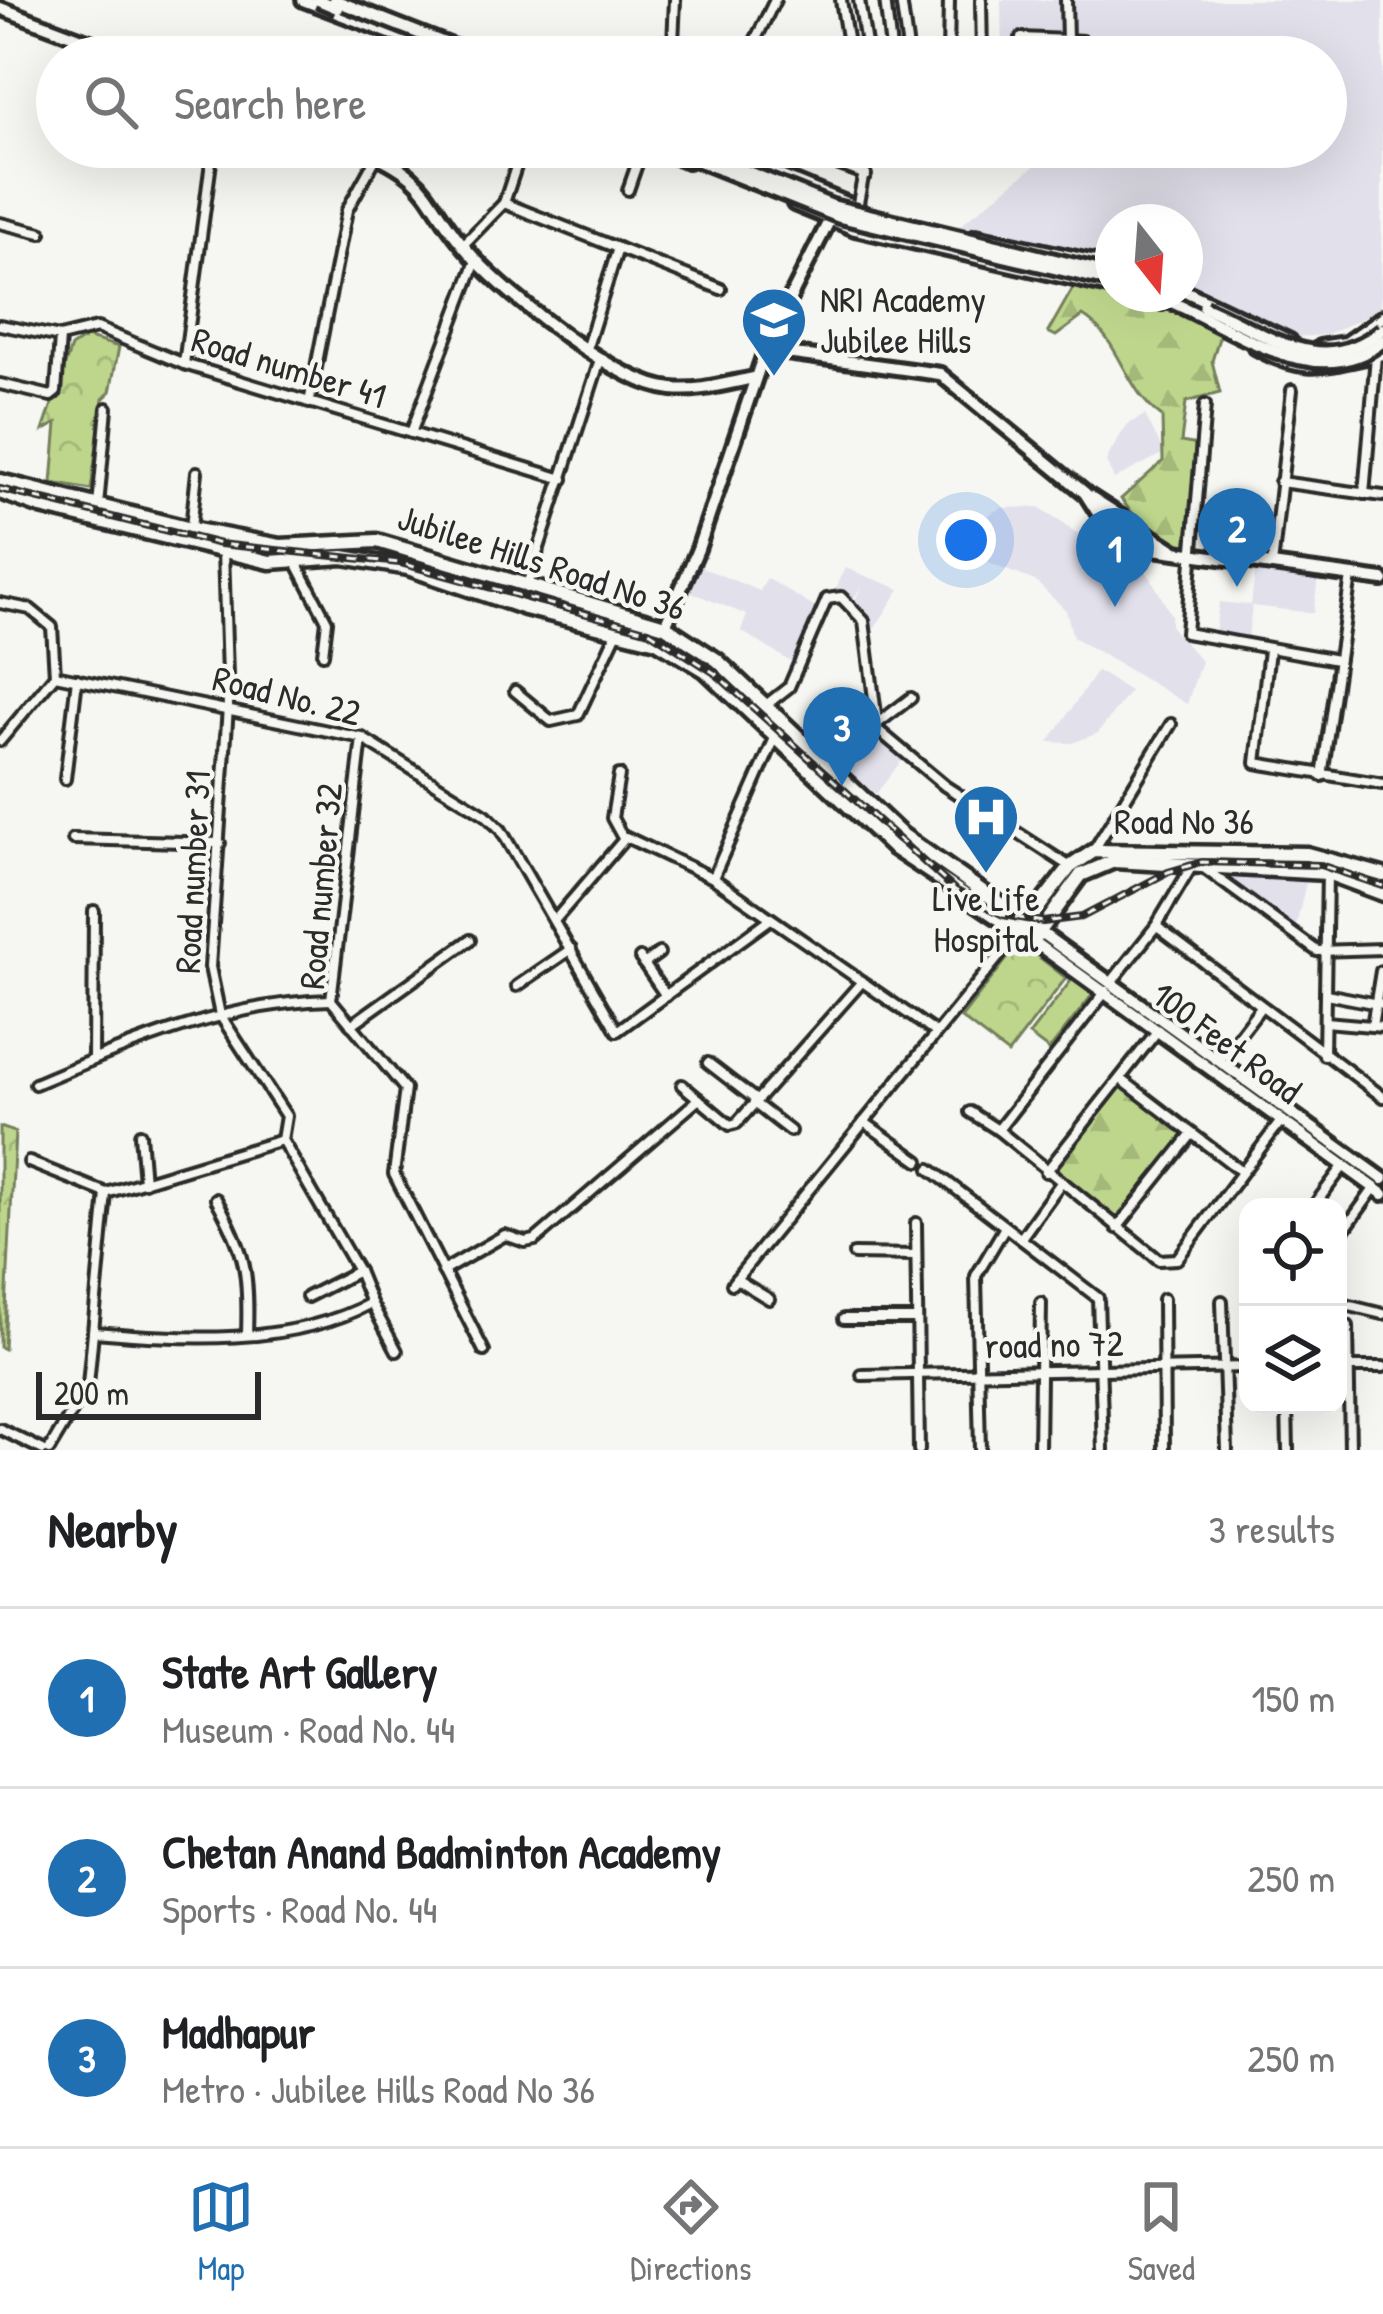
<!DOCTYPE html>
<meta charset="utf-8">
<style>
body{margin:0;font-family:"Patrick Hand",sans-serif;background:#f6f6f6;color:#202124}
.controls{position:absolute;right:36px;bottom:36px;display:grid;overflow:hidden;border-radius:24px;box-shadow:0 12px 48px #0002}
.controls button{width:108px;height:108px;display:grid;place-items:center;padding:0;border:0;border-bottom:3px solid #e0e0e0;background:#fff;color:#202124;font:60px sans-serif}
.compass{position:absolute;left:1095px;top:204px;width:108px;height:108px;border-radius:50%;background:#fff;box-shadow:0 12px 48px #0002;rotate:163deg}
.scale{position:absolute;left:36px;bottom:30px;width:225px;box-sizing:border-box;padding-left:12px;border:6px solid #2b2b2b;border-top:0;font-size:33px;line-height:42px;white-space:nowrap;color:#2b2b2b;-webkit-text-stroke:9px #f6f6f2;paint-order:stroke}
.you{position:absolute;left:966px;top:540px;width:42px;height:42px;margin:-30px;border:9px solid #fff;border-radius:50%;background:#1a73e8;box-shadow:0 0 0 18px #1a73e833}
.badge{display:grid;place-items:center;width:78px;height:78px;border-radius:50%;background:#1f6fb2;color:#fff;font-size:39px;font-weight:700}
.pin{position:absolute;translate:-50% -99px;filter:drop-shadow(0 3px 6px #0008)}
.pin::after{content:'';position:absolute;top:63px;width:42px;height:36px;background:inherit;clip-path:polygon(0 0,100% 0,50% 100%)}
.list{margin:0;padding:0;list-style:none}
h2{display:flex;justify-content:space-between;align-items:center;height:156px;margin:0;padding:0 48px;font-size:51px}
h2 small{font-size:39px;font-weight:400;color:#757577}
.list li{display:grid;grid-template-columns:78px 1fr auto;gap:36px;align-items:center;box-sizing:border-box;height:180px;padding:0 48px;border-top:3px solid #e0e0e0}
.list b{display:block;font-size:45px;white-space:nowrap}
.list p{margin:0;font-size:39px;white-space:nowrap;color:#757577}
.list em{font-size:39px;font-style:normal;color:#757577}
.icon{flex:none;width:66px;height:66px;fill:none;stroke:currentColor;stroke-width:2;stroke-linecap:round;stroke-linejoin:round}
.map{position:relative;flex:none;width:1383px;height:1450px;overflow:hidden}
.search{position:absolute;background:#fff;box-shadow:0 12px 48px #0002;left:36px;right:36px;top:36px;height:132px;display:flex;align-items:center;gap:30px;box-sizing:border-box;padding:0 42px;border-radius:66px;color:#757577;font-size:45px}
.sheet{height:696px;background:#fff}
nav{display:flex;justify-content:space-around;align-items:center;box-sizing:border-box;height:168px;border-top:3px solid #e0e0e0;background:#fff;font-size:33px;color:#757577}
nav a{display:grid;justify-items:center;gap:6px}
nav .on{color:#1f6fb2}
.map>svg:first-child{display:block}
.built{fill:#e2e0eb}
.grass{fill:#bdd68c;stroke:#74805c;stroke-width:3}
.forest{fill:url(#forest-firs);stroke:#74805c;stroke-width:3}
.park{fill:url(#park-crowns);stroke:#74805c;stroke-width:3}
.lines{fill:none;stroke-linecap:round;stroke-linejoin:round}
.street-casing{stroke:#2b2b2b;stroke-width:16}
.secondary-casing{stroke:#2b2b2b;stroke-width:20}
.primary-casing{stroke:#2b2b2b;stroke-width:21}
.street{stroke:#f6f6f2;stroke-width:8}
.secondary{stroke:#f6f6f2;stroke-width:10}
.primary{stroke:#f6f6f2;stroke-width:12}
.rail-casing{stroke:#2b2b2b;stroke-width:8}
.rail{stroke:#f6f6f2;stroke-width:3;stroke-dasharray:9;stroke-linecap:butt}
.secondary-bridge-casing{stroke:#2b2b2b;stroke-width:20;stroke-linecap:butt}
.secondary-bridge{stroke:#f6f6f2;stroke-width:10}
.labels{text-anchor:middle;stroke-width:9;stroke-linejoin:round;paint-order:stroke}
.poi-label{font-size:36px;fill:#2b2b2b;stroke:#f6f6f2;text-anchor:start}
.street-label{font-size:36px;fill:#2b2b2b;stroke:#f6f6f2}
</style>
<div class="map">
<svg width="1383" height="1450" viewBox="0 0 1383 1450">
<defs>
<pattern id="forest-firs" width="22" height="20" patternUnits="userSpaceOnUse" patternTransform="scale(3)"><rect width="22" height="20" fill="#bdd68c"/><path d="M5 1l3.5 6h-7zM16 11l3.5 6h-7z" fill="#a3b879"/></pattern>
<pattern id="park-crowns" width="20" height="18" patternUnits="userSpaceOnUse" patternTransform="scale(3)"><rect width="20" height="18" fill="#bdd68c"/><path d="M2 6a3 3 0 1 1 6 0M12 15a3 3 0 1 1 6 0" fill="none" stroke="#a3b879"/></pattern>
</defs>
<rect width="100%" height="100%" fill="#f6f6f2"/>
<filter id="ink" filterUnits="userSpaceOnUse"><feTurbulence type="fractalNoise" baseFrequency=".00833" numOctaves="2"/><feDisplacementMap in="SourceGraphic" scale="24" xChannelSelector="R" yChannelSelector="G"/><feConvolveMatrix kernelMatrix="1 2 1 2 8 2 1 2 1" color-interpolation-filters="sRGB"/></filter>
<g filter="url(#ink)">
<g class="built">
<path d="M1001,0H1383L1381,309L1326,335L1292,337L1267,328L1219,296L1185,286V222H1113V265L953,231L1038,163L1001,147H1326V57H1002Z"/>
<path d="M1145,415L1164,453L1114,479L1106,462L1111,451L1127,425Z"/>
<path d="M1039,507L1078,534L1132,555L1151,578L1171,615V627L1201,661L1187,704L1073,637L1066,610L1035,581L989,563L979,520L1001,508Z"/>
<path d="M698,566L760,591L767,578L817,609L791,662L741,631L747,615L688,591Z"/>
<path d="M845,568L900,589L874,629L853,604L862,586L853,599L836,589Z"/>
<path d="M1255,572L1318,579L1313,613L1252,606L1248,637L1215,633L1219,602L1251,605Z"/>
<path d="M1097,671L1130,691L1098,733L1072,743L1049,742Z"/>
<path d="M876,739L902,760L876,794L849,772Z"/>
<path d="M1224,875L1307,878L1295,930L1223,879Z"/>
</g>
<path class="grass" d="M1076,974L1097,989L1049,1050L1029,1035Z"/>
<g class="forest">
<path d="M1077,281L1222,328L1212,361L1220,393L1186,402L1181,442L1198,445L1186,549L1136,518L1121,499L1163,461L1162,417C1125,391 1120,338 1083,316L1056,336L1048,332Z"/>
<path d="M1122,1086L1186,1136L1117,1222L1053,1171Z"/>
</g>
<g class="park">
<path d="M86,337L119,347L110,392L103,399L91,490L52,483L57,423L43,431L71,347Z"/>
<path d="M1020,942L1066,978L1008,1054L961,1018Z"/>
<path d="M0,1127L15,1132L4,1349L0,1347Z"/>
</g>
<g class="lines">
<g class="street-casing">
<g id="street">
<path d="M841,0L850,57"/>
<path d="M859,0L868,57"/>
<path d="M885,0L892,57"/>
<path d="M901,0L909,57"/>
<path d="M981,0L982,57"/>
<path d="M1067,40L1083,41L1082,57"/>
<path d="M673,43L675,0"/>
<path d="M614,57L625,40"/>
<path d="M747,57L775,0"/>
<path d="M948,57L949,0"/>
<path d="M1028,57L1021,38L1067,40L1066,0"/>
<path d="M829,161L866,175"/>
<path d="M628,190L643,147"/>
<path d="M504,203L519,158"/>
<path d="M857,208L869,147"/>
<path d="M0,223L41,233"/>
<path d="M463,245L504,203L721,289"/>
<path d="M0,325L60,337L97,328L184,364L563,479"/>
<path d="M586,350L618,248"/>
<path d="M184,364L213,147"/>
<path d="M0,384L51,396L56,392L60,338"/>
<path d="M309,403L347,210L377,156"/>
<path d="M1205,405L1186,633L1337,660"/>
<path d="M411,433L476,261"/>
<path d="M1280,482L1383,496"/>
<path d="M1364,494L1376,356"/>
<path d="M98,506L107,408"/>
<path d="M191,528L197,472"/>
<path d="M297,564L327,621L323,654"/>
<path d="M1272,565L1292,390"/>
<path d="M526,588L600,360"/>
<path d="M0,603L30,609L52,627L55,675L362,738L486,815L501,830L617,1031L769,920"/>
<path d="M1269,650L1256,763L1383,784"/>
<path d="M515,691L551,721L578,715L617,632"/>
<path d="M766,705L789,687L827,599L841,597L864,621L878,730L945,786L1069,866"/>
<path d="M877,724L911,698"/>
<path d="M362,738L331,1000L405,1089L394,1174L484,1351"/>
<path d="M775,738L713,878L936,1033"/>
<path d="M0,741L55,675"/>
<path d="M619,775L612,818L623,838"/>
<path d="M1322,776L1351,576"/>
<path d="M65,779L77,679"/>
<path d="M73,839L220,843"/>
<path d="M1094,850L1171,724"/>
<path d="M1201,866L1317,951L1383,949"/>
<path d="M554,921L626,837L713,878"/>
<path d="M1156,926L1383,1097"/>
<path d="M640,958L666,996"/>
<path d="M644,964L659,953"/>
<path d="M1113,980L1156,926L1192,866"/>
<path d="M517,986L571,949"/>
<path d="M1106,991L998,1130L1159,1260L1177,1259L1281,1121"/>
<path d="M1326,994L1383,1005"/>
<path d="M1325,1022L1383,1027"/>
<path d="M351,1025L470,940"/>
<path d="M1372,1026L1381,971"/>
<path d="M1324,1055L1327,873"/>
<path d="M93,1059L94,911"/>
<path d="M1221,1059L1260,1008"/>
<path d="M708,1063L756,1100"/>
<path d="M1121,1079L1241,1171"/>
<path d="M35,1084C130,1044 228,1002 331,1000"/>
<path d="M682,1085L730,1125L737,1123L860,984"/>
<path d="M754,1103L790,1131"/>
<path d="M970,1112L998,1130"/>
<path d="M864,1122L919,1161"/>
<path d="M140,1134L144,1182"/>
<path d="M29,1162L106,1193"/>
<path d="M930,1169L1098,1298L1103,1450"/>
<path d="M1046,1172L1158,1030"/>
<path d="M216,1199C246,1252 249,1273 247,1334"/>
<path d="M1313,1207L1342,1168"/>
<path d="M916,1223L919,1450"/>
<path d="M1117,1228L1192,1134"/>
<path d="M1021,1238L1060,1184"/>
<path d="M1338,1239L1373,1190"/>
<path d="M854,1254L916,1255"/>
<path d="M443,1271L505,1235L525,1242L535,1240L699,1099"/>
<path d="M736,1279L769,1299"/>
<path d="M732,1284L1019,932"/>
<path d="M307,1297L358,1271"/>
<path d="M1163,1299L1164,1450"/>
<path d="M1222,1301L1227,1450"/>
<path d="M371,1303L397,1351"/>
<path d="M1338,1303L1383,1314"/>
<path d="M844,1319H914"/>
<path d="M1348,1326L1350,1450"/>
<path d="M93,1332C181,1339 290,1347 371,1303L358,1271L282,1140L286,1116L220,1015L210,967L228,707L223,551"/>
<path d="M1338,1367H1383"/>
<path d="M862,1375L1248,1367"/>
<path d="M1287,1405L1288,1450"/>
<path d="M0,1429L43,1450"/>
<path d="M49,1450L88,1385L106,1193L282,1140"/>
<path d="M980,1450L976,1276L1005,1227"/>
<path d="M1039,1450L1041,1303"/>
</g>
</g>
<g class="secondary-casing">
<g id="secondary">
<path d="M303,0L454,57"/>
<path d="M0,8L130,57"/>
<path d="M357,147C440,181 420,200 474,258C511,298 618,384 672,389C699,392 727,383 754,378"/>
<path d="M646,147L688,161"/>
<path d="M710,147L858,208"/>
<path d="M794,204L855,229L1113,288"/>
<path d="M830,219L768,342L772,351L940,374L1085,493L1110,532L1131,546L1383,580"/>
<path d="M976,236L1113,266"/>
<path d="M1185,291L1290,341"/>
<path d="M1133,294L1162,303"/>
<path d="M1255,347C1310,378 1327,363 1383,354"/>
<path d="M1320,347L1346,343L1383,317"/>
<path d="M1089,496L1175,551"/>
<path d="M665,626L698,549L767,345"/>
<path d="M1040,932L1383,1179"/>
<path d="M1033,941L1383,1194"/>
</g>
</g>
<g class="primary-casing">
<g id="primary">
<path d="M0,481L191,529L280,546L377,541L665,626L717,660L901,834L1040,932"/>
<path d="M0,492L41,507L270,562L343,557L408,568L525,608L657,641L705,670L892,847L1033,941L1081,875L1114,861L1327,873L1383,894"/>
<path d="M1024,926L1070,867L1094,851L1307,854L1383,875"/>
</g>
</g>
<use href="#street" class="street"/>
<use href="#secondary" class="secondary"/>
<use href="#primary" class="primary"/>
<g class="rail-casing">
<path id="rail" d="M0,489L220,544L400,563L649,631L716,674L955,890L1003,915L1043,922L1082,917L1168,872L1202,862L1320,865L1383,886"/>
</g>
<use href="#rail" class="rail"/>
<g class="secondary-bridge-casing">
<g id="secondary-bridge">
<path d="M318,0L337,8"/>
<path d="M334,0L480,57"/>
<path d="M664,147L840,217L1113,282"/>
<path d="M686,147L832,206L1113,274"/>
<path d="M1151,294C1222,317 1311,399 1383,341"/>
<path d="M1204,307C1265,332 1321,382 1383,329"/>
</g>
</g>
<use href="#secondary-bridge" class="secondary-bridge"/>
</g>
</g>
<defs>
<g id="university-pin" transform="scale(3.45)"><path d="M0 17L-7.5 6A9.5 9.5 0 1 1 7.5 6Z" fill="#1f6fb2" stroke="#f6f6f2"/><path d="M0-5L7-2L0 1L-7-2ZM-4 1L0 2.5L4 1V4Q0 6-4 4Z" fill="#fff"/></g>
<g id="hospital-pin" transform="scale(3.45)"><path d="M0 17L-7.5 6A9.5 9.5 0 1 1 7.5 6Z" fill="#1f6fb2" stroke="#f6f6f2"/><path d="M-5-5h3v3.5h4V-5h3V5h-3V1.5h-4V5h-3Z" fill="#fff"/></g>
</defs>
<g fill-rule="evenodd">
<use href="#university-pin" x="774" y="320"/>
<use href="#hospital-pin" x="986" y="817"/>
</g>
<g class="labels">
<g class="poi-label">
<text x="820" y="312">NRI Academy<tspan x="820" dy="41">Jubilee Hills</tspan></text>
<text x="986" y="911" text-anchor="middle">Live Life<tspan x="986" dy="41">Hospital</tspan></text>
</g>
<g class="street-label">
<text transform="translate(289 367) rotate(17)" y="13">Road number 41</text>
<text transform="translate(542 562) rotate(18)" y="13">Jubilee Hills Road No 36</text>
<text transform="translate(287 695) rotate(14)" y="13">Road No. 22</text>
<text x="1184" y="834">Road No 36</text>
<text transform="translate(192 872) rotate(-87)" y="13">Road number 31</text>
<text transform="translate(320 886) rotate(-85)" y="13">Road number 32</text>
<text transform="translate(1227 1042) rotate(37)" y="13">100 Feet Road</text>
<text transform="translate(1054 1344) rotate(-1)" y="13">road no 72</text>
</g>
</g>
</svg>
<div class="controls">
<button><svg class="icon" aria-label="locate" viewBox="0 0 24 24"><circle cx="12" cy="12" r="6"/><path d="M12 2v4M12 18v4M2 12h4M18 12h4"/></svg></button>
<button><svg class="icon" aria-label="layers" viewBox="0 0 24 24"><path d="M12 4l9 5-9 5-9-5zM3 14l9 5 9-5"/></svg></button>
</div>
<svg class="compass" viewBox="-18 -18 36 36"><path d="M0-13l5 13h-10z" fill="#e53935"/><path d="M0 13l5-13h-10z" fill="#757577"/></svg>
<div class="scale">200 m</div>
<div class="you"></div>
<div class="pin badge" style="left:1115px;top:607px">1</div>
<div class="pin badge" style="left:1237px;top:587px">2</div>
<div class="pin badge" style="left:842px;top:786px">3</div>
<div class="search"><svg class="icon" aria-label="search" viewBox="0 0 24 24"><circle cx="10" cy="10" r="6"/><path d="M15 15l6 6"/></svg>Search here</div>
</div>
<section class="sheet">
<h2>Nearby<small>3 results</small></h2>
<ul class="list">
<li><span class="badge">1</span><div><b>State Art Gallery</b><p>Museum · Road No. 44</p></div><em>150 m</em></li>
<li><span class="badge">2</span><div><b>Chetan Anand Badminton Academy</b><p>Sports · Road No. 44</p></div><em>250 m</em></li>
<li><span class="badge">3</span><div><b>Madhapur</b><p>Metro · Jubilee Hills Road No 36</p></div><em>250 m</em></li>
</ul>
</section>
<nav>
<a class="on"><svg class="icon" aria-label="map" viewBox="0 0 24 24"><path d="M3 6l6-2 6 2 6-2v14l-6 2-6-2-6 2zM9 4v14M15 6v14"/></svg>Map</a>
<a><svg class="icon" aria-label="directions" viewBox="0 0 24 24"><path d="M12 3l9 9-9 9-9-9zM9 14v-3h6M13 9l2 2-2 2"/></svg>Directions</a>
<a><svg class="icon" aria-label="saved" viewBox="0 0 24 24"><path d="M7 4h10v16l-5-4-5 4z"/></svg>Saved</a>
</nav>
